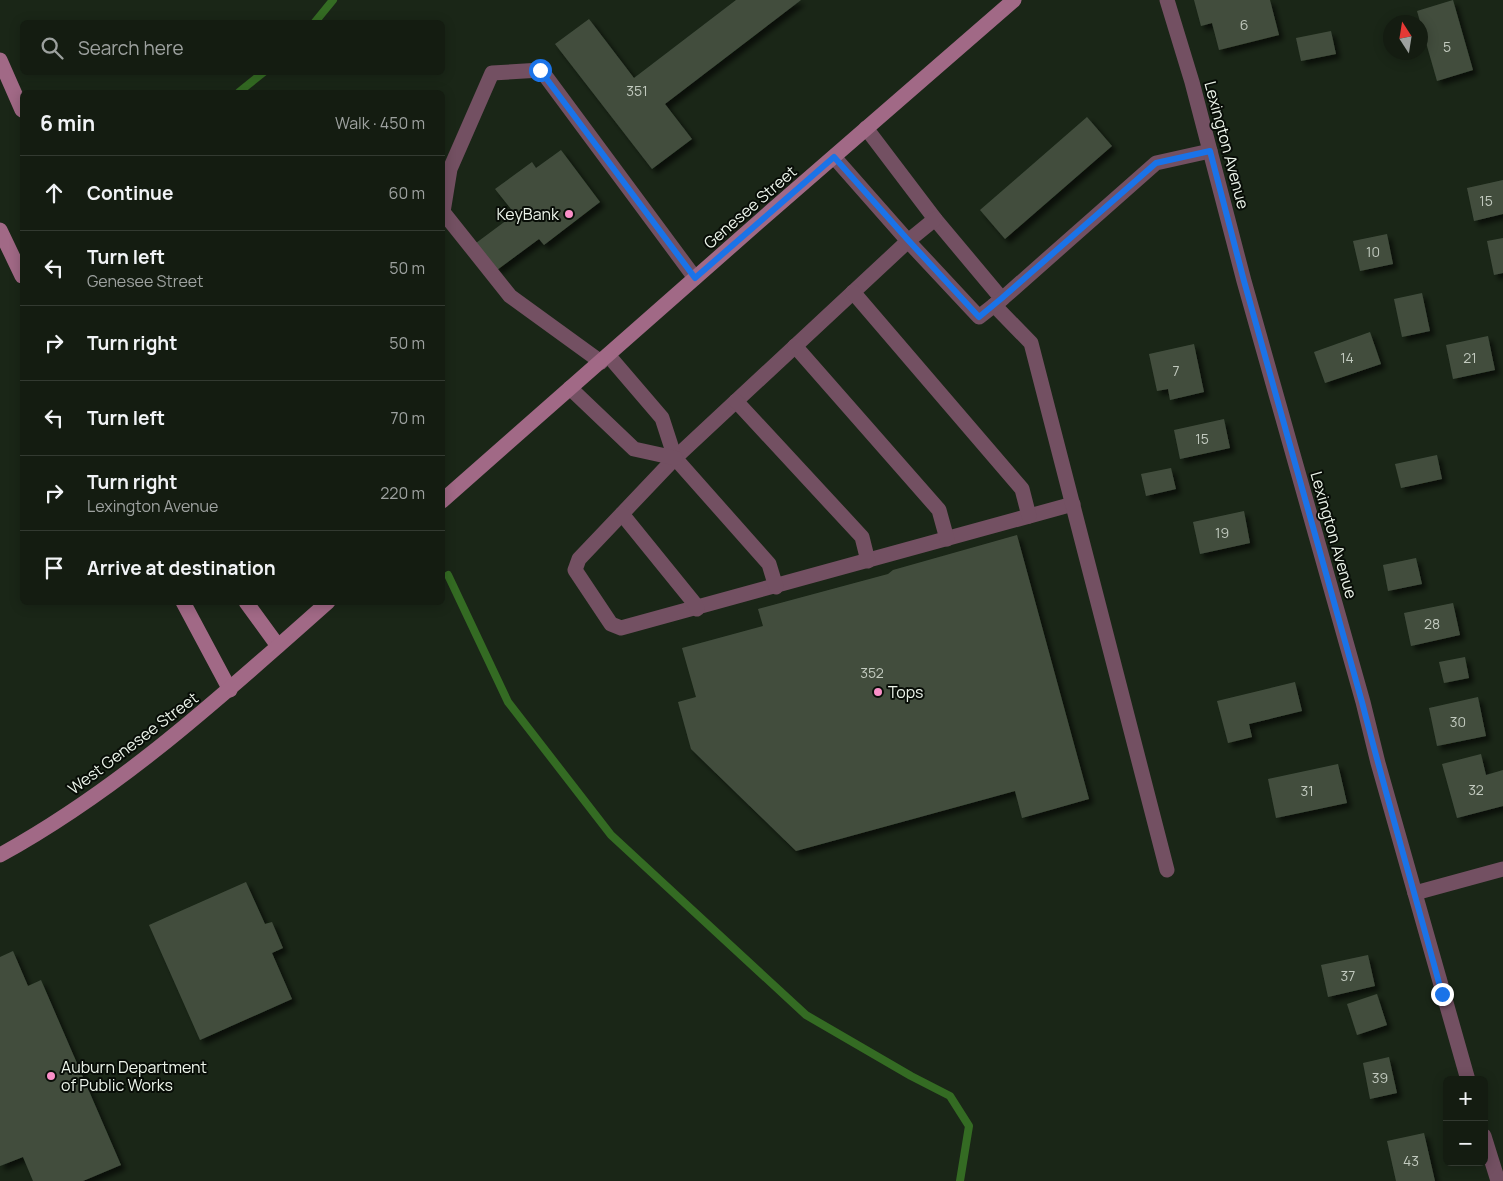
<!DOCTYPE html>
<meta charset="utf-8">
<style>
body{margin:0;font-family:Manrope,sans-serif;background:#1d251a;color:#f1f3f6}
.controls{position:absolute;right:15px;bottom:15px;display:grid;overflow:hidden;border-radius:8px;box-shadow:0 2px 12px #0003}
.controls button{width:45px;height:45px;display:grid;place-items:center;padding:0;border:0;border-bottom:1px solid #333a31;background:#141c11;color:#f1f3f6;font:25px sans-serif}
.compass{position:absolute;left:1383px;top:15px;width:45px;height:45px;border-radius:50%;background:#141c11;box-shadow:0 2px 12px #0003;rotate:348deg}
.stop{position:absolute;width:15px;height:15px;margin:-11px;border:4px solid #1a73e8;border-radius:50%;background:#fff}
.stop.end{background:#1a73e8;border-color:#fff;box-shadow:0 1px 5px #0008}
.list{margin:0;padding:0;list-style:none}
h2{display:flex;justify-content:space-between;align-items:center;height:65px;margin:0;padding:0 20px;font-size:21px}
h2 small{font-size:16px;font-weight:400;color:#9da19f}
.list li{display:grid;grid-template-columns:32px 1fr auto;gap:15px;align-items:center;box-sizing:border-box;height:75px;padding:0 20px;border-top:1px solid #333a31}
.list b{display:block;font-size:19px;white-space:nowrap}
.list p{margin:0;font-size:16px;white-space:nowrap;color:#9da19f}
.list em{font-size:16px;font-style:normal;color:#9da19f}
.icon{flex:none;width:28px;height:28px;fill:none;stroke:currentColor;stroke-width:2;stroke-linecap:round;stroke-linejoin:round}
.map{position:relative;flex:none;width:1503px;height:1181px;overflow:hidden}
.search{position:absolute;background:#141c11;box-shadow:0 2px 12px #0003;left:20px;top:20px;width:425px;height:55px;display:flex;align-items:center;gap:12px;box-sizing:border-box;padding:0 18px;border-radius:8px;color:#9da19f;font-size:19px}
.panel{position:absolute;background:#141c11;box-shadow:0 2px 12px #0003;left:20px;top:90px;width:425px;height:515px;border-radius:8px}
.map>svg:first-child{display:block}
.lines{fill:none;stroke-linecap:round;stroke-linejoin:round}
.stream{stroke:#346b23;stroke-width:8}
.building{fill:#424e3e;filter:url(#shadow)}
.lane{stroke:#735062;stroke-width:15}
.street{stroke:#735062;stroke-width:15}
.secondary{stroke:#a16986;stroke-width:15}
.route{stroke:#1a73e8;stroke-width:6}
.poi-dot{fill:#fa8fc8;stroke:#080d07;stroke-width:2}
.labels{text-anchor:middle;stroke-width:4;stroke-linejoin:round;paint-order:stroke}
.number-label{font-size:14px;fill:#c2cabf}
.street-label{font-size:16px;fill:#ecf4ea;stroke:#080d07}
.poi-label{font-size:16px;fill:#ecf4ea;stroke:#080d07;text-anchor:start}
</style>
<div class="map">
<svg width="1503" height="1181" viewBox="0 0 1503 1181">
<defs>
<filter id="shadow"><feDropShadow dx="4.5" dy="4.5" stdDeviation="2.5" flood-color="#0009"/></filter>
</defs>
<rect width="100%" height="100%" fill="#1a2617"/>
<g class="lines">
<g class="stream">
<path d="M315,22L333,0"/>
<path d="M239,92L264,72"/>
<path d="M448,575L508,702L611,835L806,1015L911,1076L950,1096L969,1126L960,1181"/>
</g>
</g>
<g class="building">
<path d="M736,0H801L665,104L692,139L652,169L555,44L589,19L634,78Z"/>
<path d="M1194,0H1270L1279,35L1219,50L1212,23L1201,26Z"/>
<path d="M1453,0L1473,70L1437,81L1417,11Z"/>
<path d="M1331,31L1336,54L1301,61L1296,38Z"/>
<path d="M1087,117L1112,146L1005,239L980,210Z"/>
<path d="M561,150L600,202L544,245L539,239L497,270L476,243L515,214L495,189L532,162L536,168Z"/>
<path d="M1503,180V214L1474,221L1467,188Z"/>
<path d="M1387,234L1393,264L1360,271L1353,241Z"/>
<path d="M1503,238V273L1494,275L1487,241Z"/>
<path d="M1422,293L1430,331L1402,337L1394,299Z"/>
<path d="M1370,332L1381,364L1325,383L1314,352Z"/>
<path d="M1488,336L1495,370L1453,379L1446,345Z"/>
<path d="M1194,344L1204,392L1170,400L1168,389L1157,391L1149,354Z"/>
<path d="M1224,419L1230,448L1180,459L1174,430Z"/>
<path d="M1437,455L1442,479L1401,488L1395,464Z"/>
<path d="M1171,468L1176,489L1146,496L1141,474Z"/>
<path d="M1244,511L1250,543L1200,554L1193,522Z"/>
<path d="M1017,535L1089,799L1022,818L1015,791L796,851L691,749L678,702L696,697L682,648L763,626L758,609L888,574L893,570Z"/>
<path d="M1416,558L1422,584L1388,591L1383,565Z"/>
<path d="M1453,603L1460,635L1411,646L1404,613Z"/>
<path d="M1465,657L1469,678L1444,683L1439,662Z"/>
<path d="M1295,682L1302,711L1249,724L1252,737L1228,743L1217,701Z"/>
<path d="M1478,697L1486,736L1437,746L1429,708Z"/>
<path d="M1481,754L1486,775L1503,770V806L1457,818L1442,764Z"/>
<path d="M1338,764L1347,803L1276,818L1268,779Z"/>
<path d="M246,882L265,924L272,922L283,948L272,953L292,999L200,1040L149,925Z"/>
<path d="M13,951L28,986L41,980L121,1165L83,1181H33L23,1157L0,1166V957Z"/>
<path d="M1368,955L1375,986L1328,997L1321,965Z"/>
<path d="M1377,994L1387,1025L1357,1035L1347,1004Z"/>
<path d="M1389,1057L1397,1093L1370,1099L1363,1063Z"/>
<path d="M1424,1133L1435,1181H1396L1387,1141Z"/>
</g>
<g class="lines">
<g class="lane">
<path d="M866,128L935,219L1002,299"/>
<path d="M834,157L908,241L979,317L1002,299L1156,163L1210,151"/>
<path d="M935,219L908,241L675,458L579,559L575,570L611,624L621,628L1073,504"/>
<path d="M853,292L1022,489L1029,516"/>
<path d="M994,305L1031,343L1167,870"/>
<path d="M795,346L939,510L947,539"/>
<path d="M608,355L662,418L675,458L769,564L776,587"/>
<path d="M601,362L510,296L443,212L450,169L492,73L541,70L695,278"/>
<path d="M570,388L634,449L675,458"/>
<path d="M736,401L862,537L868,561"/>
<path d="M622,514L695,604L697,609"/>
</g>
<g class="street">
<path d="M1167,0L1192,82L1244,281L1363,702L1378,763L1468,1080"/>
<path d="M1415,893L1503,869"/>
<path d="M1484,1136L1498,1181"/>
</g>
<g class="secondary">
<path d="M0,60L22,110"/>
<path d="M0,230L22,276"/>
<path d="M442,501L770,212L1014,0"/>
<path d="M183,602L230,690"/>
<path d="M246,602L278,646"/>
<path d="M0,855C122,788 224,694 328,602"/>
</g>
</g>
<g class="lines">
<path class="route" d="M540,70L695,278L834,157L908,240L979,317L1002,298L1156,163L1210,151L1244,281L1362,702C1387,800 1416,897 1442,994"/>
</g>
<g class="poi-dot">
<circle cx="569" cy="214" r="5"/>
<circle cx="878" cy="692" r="5"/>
<circle cx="51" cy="1076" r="5"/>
</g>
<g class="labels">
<g class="number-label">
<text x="1244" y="30">6</text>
<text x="1447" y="52">5</text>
<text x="637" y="96">351</text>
<text x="1486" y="206">15</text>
<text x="1373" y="257">10</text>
<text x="1347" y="363">14</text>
<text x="1470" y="363">21</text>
<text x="1176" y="376">7</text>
<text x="1202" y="444">15</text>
<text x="1222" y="538">19</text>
<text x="1432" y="629">28</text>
<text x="872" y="678">352</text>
<text x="1458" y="727">30</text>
<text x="1476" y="795">32</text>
<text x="1307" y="796">31</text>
<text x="1348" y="981">37</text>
<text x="1380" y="1083">39</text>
<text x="1411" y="1166">43</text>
</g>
<g class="street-label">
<text transform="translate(1227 145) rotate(75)" y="6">Lexington Avenue</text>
<text transform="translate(750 207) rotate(-41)" y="6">Genesee Street</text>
<text transform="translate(1334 535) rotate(74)" y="6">Lexington Avenue</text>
<text transform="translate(133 743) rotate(-37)" y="6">West Genesee Street</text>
</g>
<g class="poi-label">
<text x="559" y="220" text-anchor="end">KeyBank</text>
<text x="888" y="698">Tops</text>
<text x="61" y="1073">Auburn Department<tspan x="61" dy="18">of Public Works</tspan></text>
</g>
</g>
</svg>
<div class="controls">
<button>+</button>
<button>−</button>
</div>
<svg class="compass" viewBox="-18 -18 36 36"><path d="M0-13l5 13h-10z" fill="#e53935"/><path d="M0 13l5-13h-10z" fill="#9da19f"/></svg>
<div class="stop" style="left:540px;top:70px"></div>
<div class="stop end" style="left:1442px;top:994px"></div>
<div class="search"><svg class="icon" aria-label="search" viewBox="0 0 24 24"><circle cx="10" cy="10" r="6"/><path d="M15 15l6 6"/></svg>Search here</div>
<section class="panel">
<h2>6 min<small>Walk · 450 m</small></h2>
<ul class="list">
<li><svg class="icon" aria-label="ahead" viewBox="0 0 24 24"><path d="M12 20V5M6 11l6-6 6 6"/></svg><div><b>Continue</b></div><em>60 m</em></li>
<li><svg class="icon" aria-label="left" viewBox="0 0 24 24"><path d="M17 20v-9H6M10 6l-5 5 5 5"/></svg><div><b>Turn left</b><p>Genesee Street</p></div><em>50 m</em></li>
<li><svg class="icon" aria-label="right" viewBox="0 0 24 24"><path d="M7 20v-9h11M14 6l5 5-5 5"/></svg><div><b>Turn right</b></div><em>50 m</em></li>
<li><svg class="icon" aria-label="left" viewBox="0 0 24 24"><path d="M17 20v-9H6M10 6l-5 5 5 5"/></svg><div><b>Turn left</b></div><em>70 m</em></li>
<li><svg class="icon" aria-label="right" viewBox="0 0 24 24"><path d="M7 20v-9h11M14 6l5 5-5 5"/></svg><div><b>Turn right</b><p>Lexington Avenue</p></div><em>220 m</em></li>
<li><svg class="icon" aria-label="arrive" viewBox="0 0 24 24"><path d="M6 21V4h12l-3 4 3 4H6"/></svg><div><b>Arrive at destination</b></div></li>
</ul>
</section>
</div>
